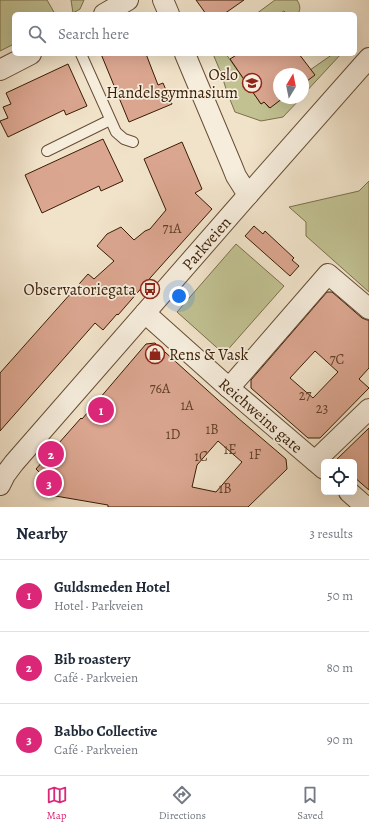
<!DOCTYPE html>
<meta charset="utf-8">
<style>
body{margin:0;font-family:Alegreya,serif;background:#f6f6f7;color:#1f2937}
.controls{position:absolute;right:12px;bottom:12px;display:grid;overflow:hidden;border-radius:6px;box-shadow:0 4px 16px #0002}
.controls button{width:36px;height:36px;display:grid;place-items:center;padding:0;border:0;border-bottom:1px solid #e0e1e3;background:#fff;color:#1f2937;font:20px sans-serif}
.compass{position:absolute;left:273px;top:68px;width:36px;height:36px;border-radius:50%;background:#fff;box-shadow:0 4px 16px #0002;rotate:10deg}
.you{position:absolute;left:179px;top:296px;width:14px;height:14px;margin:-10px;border:3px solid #fff;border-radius:50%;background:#1a73e8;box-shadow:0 0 0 6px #1a73e833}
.badge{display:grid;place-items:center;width:26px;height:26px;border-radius:50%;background:#db2777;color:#fff;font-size:13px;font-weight:700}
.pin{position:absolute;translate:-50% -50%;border:2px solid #fff;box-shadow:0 1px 4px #0006}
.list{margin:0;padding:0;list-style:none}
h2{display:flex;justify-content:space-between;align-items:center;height:52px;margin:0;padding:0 16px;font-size:17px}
h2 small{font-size:13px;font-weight:400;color:#747a83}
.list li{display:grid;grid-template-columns:26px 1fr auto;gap:12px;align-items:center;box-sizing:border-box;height:72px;padding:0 16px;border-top:1px solid #e0e1e3}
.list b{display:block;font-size:15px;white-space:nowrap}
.list p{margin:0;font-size:13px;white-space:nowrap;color:#747a83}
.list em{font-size:13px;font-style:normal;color:#747a83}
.icon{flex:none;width:22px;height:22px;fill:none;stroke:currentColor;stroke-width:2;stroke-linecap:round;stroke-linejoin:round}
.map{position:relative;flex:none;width:369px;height:507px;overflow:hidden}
.search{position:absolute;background:#fff;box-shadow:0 4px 16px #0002;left:12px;right:12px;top:12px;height:44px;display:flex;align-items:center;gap:10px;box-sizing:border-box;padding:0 14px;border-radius:6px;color:#747a83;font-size:15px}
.sheet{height:268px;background:#fff}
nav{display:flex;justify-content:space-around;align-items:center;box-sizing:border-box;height:56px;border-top:1px solid #e0e1e3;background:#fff;font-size:11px;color:#747a83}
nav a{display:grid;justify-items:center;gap:2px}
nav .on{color:#db2777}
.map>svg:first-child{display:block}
.green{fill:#c1c192;stroke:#7d6f4a}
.building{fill:#dba690;stroke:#391d03;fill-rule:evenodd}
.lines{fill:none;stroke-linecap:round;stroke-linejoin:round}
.lane-casing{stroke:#674e35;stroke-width:12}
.street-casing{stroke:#674e35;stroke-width:22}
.lane{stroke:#f6eddd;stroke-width:10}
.street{stroke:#f6eddd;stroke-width:20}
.labels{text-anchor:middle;stroke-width:3.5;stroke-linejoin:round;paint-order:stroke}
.number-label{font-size:14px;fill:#623f26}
.poi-label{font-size:16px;fill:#391d03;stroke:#f6eddd;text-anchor:end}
.street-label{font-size:16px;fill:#391d03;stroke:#f6eddd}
</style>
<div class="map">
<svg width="369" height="507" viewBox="0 0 369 507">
<rect width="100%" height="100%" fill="#f1e3ca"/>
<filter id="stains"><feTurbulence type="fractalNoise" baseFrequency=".005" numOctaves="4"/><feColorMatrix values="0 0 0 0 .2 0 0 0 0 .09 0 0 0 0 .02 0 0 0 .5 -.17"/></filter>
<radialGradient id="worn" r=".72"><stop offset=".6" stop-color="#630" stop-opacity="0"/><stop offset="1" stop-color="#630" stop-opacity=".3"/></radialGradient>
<g class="green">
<path d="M0,0H47L55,14H14V44L0,51Z"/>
<path d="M71,0H84L80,9L73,13Z"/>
<path d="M275,0H297C300,5 301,9 298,14H287L284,11L279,14H256Z"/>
<path d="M213,54H226L261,104L264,102L269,108L283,98H301L283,117L261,121L235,112L227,92L221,73Z"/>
<path d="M333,54H341L303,95V84L310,70Z"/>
<path d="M369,181V292L306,236V222L289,207L359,191Z"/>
<path d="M236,244L284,286L224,354L177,312Z"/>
</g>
<g class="building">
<path d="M196,0H244L224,14H206Z"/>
<path d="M101,54H146L158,85L163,83L172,104L129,122Z"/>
<path d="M238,54H299L315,75L303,84V74H279V98H283L270,108L264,102L261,104L230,59Z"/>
<path d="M68,64L87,106L66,115L64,110L8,137L0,121L8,118L3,107L11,104L6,93Z"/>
<path d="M103,139L123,181L101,191L99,186L42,213L25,175Z"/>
<path d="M182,142L202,189L195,193L212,209L151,277L118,315L117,314L103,330L95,323L0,431V373L88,274L94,279L114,261L97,246L107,234L121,227L134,240L145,231L150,229L166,210L144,159Z"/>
<path d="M254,226L263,234L265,231L294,258L292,260L299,266L290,276L245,236Z"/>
<path d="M327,292H332L362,318L367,320H369V368L359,379L369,388L320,438H308L251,388V380ZM315,351L338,372L313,398L290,378Z"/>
<path d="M155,343L238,418L286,459L287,469L248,507H108V505L38,493L41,474L36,469L81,418L82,419L146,344ZM218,441L242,462L216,492L192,487L197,465Z"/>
<path d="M369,428V490L354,477V462H334Z"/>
</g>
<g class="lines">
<g class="lane-casing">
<g id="lane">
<path d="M81,54L116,132L124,139L133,142"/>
<path d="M47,151L110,120"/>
</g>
</g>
<g class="street-casing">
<g id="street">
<path d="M163,0L169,14"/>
<path d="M104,14L128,0"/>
<path d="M185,54L232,166L236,176L248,195"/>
<path d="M0,70L31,54"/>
<path d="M145,313L229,388L324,469"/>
<path d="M229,388L328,274L369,309"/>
<path d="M315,461L369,409"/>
<path d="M0,485L5,475L14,463L248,195L369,58"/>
<path d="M349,492L366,507"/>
</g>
</g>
<use href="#lane" class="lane"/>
<use href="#street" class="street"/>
</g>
<defs>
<g id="school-ring" transform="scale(1)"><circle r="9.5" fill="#f6eddd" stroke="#8f2418" stroke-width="1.5"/><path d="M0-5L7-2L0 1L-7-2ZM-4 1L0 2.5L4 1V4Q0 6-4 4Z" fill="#8f2418"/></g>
<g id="bus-ring" transform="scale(1)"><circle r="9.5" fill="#f6eddd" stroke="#8f2418" stroke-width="1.5"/><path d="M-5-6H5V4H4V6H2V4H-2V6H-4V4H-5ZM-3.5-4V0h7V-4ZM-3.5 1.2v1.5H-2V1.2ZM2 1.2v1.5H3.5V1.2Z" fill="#8f2418"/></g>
<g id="shop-ring" transform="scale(1)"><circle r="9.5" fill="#f6eddd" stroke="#8f2418" stroke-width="1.5"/><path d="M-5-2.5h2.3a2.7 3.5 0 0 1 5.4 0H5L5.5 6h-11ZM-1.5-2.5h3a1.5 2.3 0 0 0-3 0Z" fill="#8f2418"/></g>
</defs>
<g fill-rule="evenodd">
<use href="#school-ring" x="252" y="83"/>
<use href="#bus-ring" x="150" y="289"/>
<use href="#shop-ring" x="155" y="354"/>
</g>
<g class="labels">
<g class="number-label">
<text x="172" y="233">71A</text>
<text x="337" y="364">7C</text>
<text x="160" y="393">76A</text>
<text x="305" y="400">27</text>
<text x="187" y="410">1A</text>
<text x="322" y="413">23</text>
<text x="212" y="434">1B</text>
<text x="173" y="439">1D</text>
<text x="230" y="454">1E</text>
<text x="255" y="459">1F</text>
<text x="201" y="461">1C</text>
<text x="225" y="493">1B</text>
</g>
<g class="poi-label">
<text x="238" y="80">Oslo<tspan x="238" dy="18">Handelsgymnasium</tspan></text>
<text x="136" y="295">Observatoriegata</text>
<text x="169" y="360" text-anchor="start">Rens &amp; Vask</text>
</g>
<g class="street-label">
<text transform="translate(206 243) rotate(-49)" y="6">Parkveien</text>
<text transform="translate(261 415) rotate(41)" y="6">Reichweins gate</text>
</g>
</g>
<rect width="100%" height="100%" filter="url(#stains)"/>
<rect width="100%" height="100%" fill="url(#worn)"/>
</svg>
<div class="controls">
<button><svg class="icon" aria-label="locate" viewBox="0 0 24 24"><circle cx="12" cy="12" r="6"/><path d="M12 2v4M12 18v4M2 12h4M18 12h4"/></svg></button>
</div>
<svg class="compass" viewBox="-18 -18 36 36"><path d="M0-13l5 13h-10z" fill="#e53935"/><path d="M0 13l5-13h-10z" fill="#747a83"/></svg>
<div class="you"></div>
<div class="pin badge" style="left:101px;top:410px">1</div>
<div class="pin badge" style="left:51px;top:454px">2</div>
<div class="pin badge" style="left:49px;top:483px">3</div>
<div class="search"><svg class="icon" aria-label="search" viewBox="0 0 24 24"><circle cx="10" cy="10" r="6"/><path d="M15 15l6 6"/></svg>Search here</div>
</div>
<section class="sheet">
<h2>Nearby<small>3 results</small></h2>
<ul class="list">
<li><span class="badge">1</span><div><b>Guldsmeden Hotel</b><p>Hotel · Parkveien</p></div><em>50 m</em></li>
<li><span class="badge">2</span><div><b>Bib roastery</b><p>Café · Parkveien</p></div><em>80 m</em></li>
<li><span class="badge">3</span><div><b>Babbo Collective</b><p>Café · Parkveien</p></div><em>90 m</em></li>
</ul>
</section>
<nav>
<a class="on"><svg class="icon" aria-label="map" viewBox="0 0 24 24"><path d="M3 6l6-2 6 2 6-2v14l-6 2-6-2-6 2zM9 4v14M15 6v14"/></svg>Map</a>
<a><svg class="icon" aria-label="directions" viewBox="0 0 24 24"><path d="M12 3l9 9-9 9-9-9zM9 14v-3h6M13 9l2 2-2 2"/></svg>Directions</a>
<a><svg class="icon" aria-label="saved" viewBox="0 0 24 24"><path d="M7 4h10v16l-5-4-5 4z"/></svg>Saved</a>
</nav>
